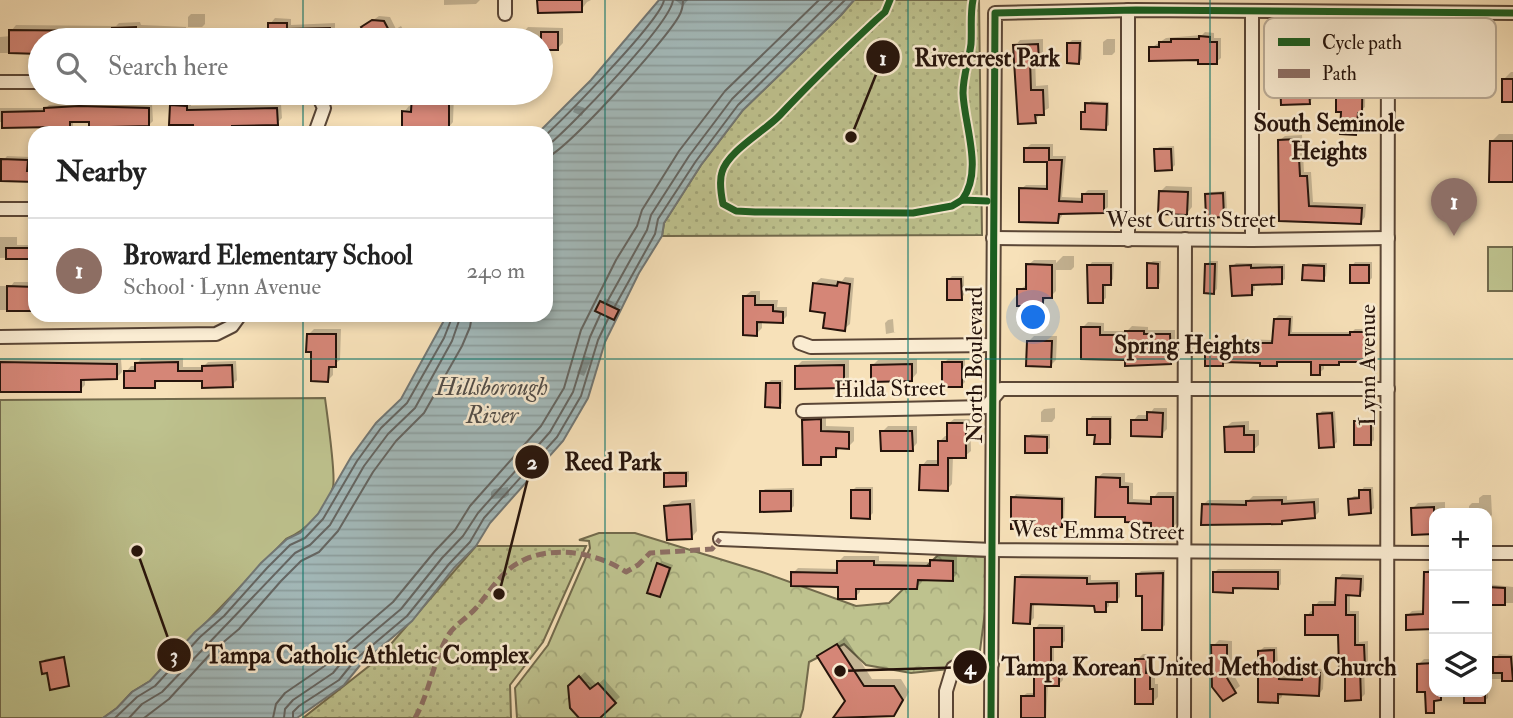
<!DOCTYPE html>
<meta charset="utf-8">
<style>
body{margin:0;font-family:"IM FELL Double Pica",serif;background:#f6f6f6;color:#222}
.controls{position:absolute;right:21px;bottom:21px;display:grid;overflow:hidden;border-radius:14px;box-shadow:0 4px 10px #0003}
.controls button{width:63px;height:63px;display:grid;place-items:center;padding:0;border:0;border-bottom:2px solid #e0e0e0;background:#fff;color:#222;font:35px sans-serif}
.you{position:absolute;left:1034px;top:318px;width:24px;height:24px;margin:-18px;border:5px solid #fff;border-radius:50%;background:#1a73e8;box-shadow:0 0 0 10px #1a73e833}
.badge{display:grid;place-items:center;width:46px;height:46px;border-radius:50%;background:#db2777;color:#fff;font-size:23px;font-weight:700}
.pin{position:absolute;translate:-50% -58px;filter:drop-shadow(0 2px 4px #0008)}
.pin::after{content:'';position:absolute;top:37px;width:24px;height:21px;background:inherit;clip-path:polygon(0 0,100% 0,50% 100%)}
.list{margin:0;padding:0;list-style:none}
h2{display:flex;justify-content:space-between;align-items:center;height:91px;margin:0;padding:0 28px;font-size:30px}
h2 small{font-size:23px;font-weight:400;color:#767676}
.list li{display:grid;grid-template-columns:46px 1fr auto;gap:21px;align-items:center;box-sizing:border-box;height:105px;padding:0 28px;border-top:2px solid #e0e0e0}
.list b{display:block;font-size:26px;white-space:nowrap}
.list p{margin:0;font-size:23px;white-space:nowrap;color:#767676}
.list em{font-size:23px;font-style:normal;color:#767676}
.icon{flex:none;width:38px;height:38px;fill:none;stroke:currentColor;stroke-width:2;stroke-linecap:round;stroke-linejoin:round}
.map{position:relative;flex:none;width:1513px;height:718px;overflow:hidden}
.search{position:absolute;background:#fff;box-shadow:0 4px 10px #0003;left:28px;top:28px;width:525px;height:77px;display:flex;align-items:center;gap:18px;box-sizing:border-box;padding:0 24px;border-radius:38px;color:#767676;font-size:26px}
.panel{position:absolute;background:#fff;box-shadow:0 4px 10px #0003;left:28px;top:126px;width:525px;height:196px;border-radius:21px}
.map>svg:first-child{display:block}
.grass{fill:url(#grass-dots);stroke:#726a4c;stroke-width:2}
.forest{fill:url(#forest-crowns);stroke:#726a4c;stroke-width:2}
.pitch{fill:#bec28e;stroke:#726a4c;stroke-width:2}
.water{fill:url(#water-rules);stroke:#717775;stroke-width:2}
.shadow{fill:#0003}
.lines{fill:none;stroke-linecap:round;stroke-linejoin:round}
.shore{stroke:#646663;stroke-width:2}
.building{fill:#d58677;stroke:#25130b;stroke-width:2}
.minor-casing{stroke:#5a4636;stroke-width:16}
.minor{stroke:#faecd2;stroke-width:12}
.quiet{stroke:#8d6e63;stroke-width:5;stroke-dasharray:10 5;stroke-linecap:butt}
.cycleway-casing{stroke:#faecd2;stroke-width:11}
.cycleway{stroke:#1b5e20;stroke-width:7}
.grid{fill:none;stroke:#0f766e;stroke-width:2;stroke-opacity:0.55}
.labels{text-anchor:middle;stroke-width:5;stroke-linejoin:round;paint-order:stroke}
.street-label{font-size:23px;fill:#25130b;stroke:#faecd2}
.neighbourhood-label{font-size:24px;font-weight:bold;fill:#25130b;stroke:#faecd2}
.water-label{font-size:24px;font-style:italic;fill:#514d49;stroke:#faecd2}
.key{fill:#faecd2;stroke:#baab96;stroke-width:2}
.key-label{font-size:19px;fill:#25130b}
.leader{fill:none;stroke:#25130b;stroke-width:2.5}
.callout-dot{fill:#25130b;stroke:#faecd2;stroke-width:2.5}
.mark-label{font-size:21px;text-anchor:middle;font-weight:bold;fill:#fff}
.callout-label{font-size:24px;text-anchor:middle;font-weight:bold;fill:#25130b;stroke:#faecd2;stroke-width:5;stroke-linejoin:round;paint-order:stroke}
</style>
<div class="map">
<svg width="1513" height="718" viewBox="0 0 1513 718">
<defs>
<pattern id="grass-dots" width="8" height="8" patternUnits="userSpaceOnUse" patternTransform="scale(1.75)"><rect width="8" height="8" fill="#bec28e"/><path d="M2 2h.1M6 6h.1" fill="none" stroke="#a3a679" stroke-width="1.8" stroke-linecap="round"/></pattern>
<pattern id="forest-crowns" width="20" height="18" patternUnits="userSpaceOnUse" patternTransform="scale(1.75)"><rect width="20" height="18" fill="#bec28e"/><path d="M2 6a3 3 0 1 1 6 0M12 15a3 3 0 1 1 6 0" fill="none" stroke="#a3a679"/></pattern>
<pattern id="water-rules" width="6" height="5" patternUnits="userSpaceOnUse" patternTransform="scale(1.75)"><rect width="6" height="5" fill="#a3babb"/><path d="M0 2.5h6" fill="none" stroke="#8c9f9f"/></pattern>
</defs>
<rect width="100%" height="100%" fill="#f7e1b9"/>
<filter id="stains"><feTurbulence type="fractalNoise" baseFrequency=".00286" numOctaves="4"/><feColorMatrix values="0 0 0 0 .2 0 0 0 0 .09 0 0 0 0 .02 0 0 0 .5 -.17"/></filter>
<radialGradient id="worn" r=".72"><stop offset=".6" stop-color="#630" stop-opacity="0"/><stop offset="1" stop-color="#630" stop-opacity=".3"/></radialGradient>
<g class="grass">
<path d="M854,0H979L982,235L662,236L664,223L701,165L743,110L841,15Z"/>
<path d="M476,546H586L543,642L510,685L511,718H303L378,659Z"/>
</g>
<path class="forest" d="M599,533H635L762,572L856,606L889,603L938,555L987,557L986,604L978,666L911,673L866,665L844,644L809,662L803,709L800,718H517L515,688L548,645L590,548L589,541L579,540Z"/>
<g class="pitch">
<rect x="1488" y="247" width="25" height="44"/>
<path d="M325,398C327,414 336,475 333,487C327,509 307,530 286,539L150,681L132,692L117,708L103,718H0V400Z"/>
</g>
<path class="water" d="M659,0H854L841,15L743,110L701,165L664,223L662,236L639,273L605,342L588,398L563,441L490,523L476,546L454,568L412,621L361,664L344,685L297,718H103L117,708L132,692L150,681L195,632L219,611L261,563L287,539L300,533L318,514L351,457L376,423L401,399L447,315H546V133H538L591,80Z"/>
<g class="shadow">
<path d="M444,0H480L476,4L444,5Z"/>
<path d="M539,0H591L587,2L581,10Z"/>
<path d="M675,0H688L683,6Z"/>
<path d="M191,14H205V24L202,27H186V40H40V53H0V37L11,36V31L16,25L116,26L119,23L140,22L141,25L188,27V17Z"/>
<path d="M379,16L390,17L396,29L401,26L406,35L401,40H369L363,27Z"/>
<path d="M275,18L291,19V25L335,23V38L333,40H208V35L213,30H264L270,28V24Z"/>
<path d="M528,27L563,28V43L558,48H541V40H522L523,33Z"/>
<path d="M463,31H479V40H452L459,39L460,34Z"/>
<path d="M1282,31L1310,32L1309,52L1305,56H1294L1295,87L1313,86V98L1309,103L1283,104L1282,75L1273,65L1278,59V36Z"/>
<path d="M1205,32L1214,33V38H1221V58L1216,62L1151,48L1166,38L1202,35Z"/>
<path d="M1043,39V52L1035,58L1036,86L1048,85L1049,108L1040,113L1035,122L1015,46L1020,40Z"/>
<path d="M1107,39H1115V52L1112,55H1103V42Z"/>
<path d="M1072,40H1082V59L1079,62L1069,43Z"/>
<path d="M1366,41L1365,107L1360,111L1359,130L1356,133L1343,111L1338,90L1341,87H1351L1350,45L1353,42Z"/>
<path d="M1511,72H1513V100L1503,80Z"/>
<path d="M413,93H454L453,122L448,128L412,127V133H390L394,129H403L404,112L409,106L413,107Z"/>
<path d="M176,101L191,102V106L281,104L282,118L277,123L236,124L231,129L172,106Z"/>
<path d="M1091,101L1109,102V125L1105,128L1083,113Z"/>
<path d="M84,103L152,104L153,121L149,125H112L109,128L91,120H73V130L70,133H55V125L0,122V108H46L49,105Z"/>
<path d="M576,105L585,108L582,116L573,112Z"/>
<path d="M1499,134H1513V181L1492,141Z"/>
<path d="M1302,135L1304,172H1311L1313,202L1366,204L1365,217L1361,222L1281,219L1280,140L1285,136Z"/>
<path d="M1031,144H1053V156H1066L1062,197L1084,198V194L1088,190H1108V207L1103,212H1062V216L1058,221L1021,189L1026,185H1049V160L1026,148Z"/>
<path d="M1174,146L1175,165L1171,169L1156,150L1159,147Z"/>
<path d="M7,156L31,157L30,163H35V179H0V161H3Z"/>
<path d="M1166,186L1192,187V207L1187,213L1160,192Z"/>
<path d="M1226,191L1227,212L1223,216L1207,195L1211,192Z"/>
<path d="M0,237H17V245H33V253L29,257L0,258Z"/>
<path d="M1063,256H1074V267L1071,270H1056V291L1051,296H1048L1042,304L1019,290L1028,284V265L1034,260H1056V263Z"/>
<path d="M1153,261H1161L1160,283L1157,286L1149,264Z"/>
<path d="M1210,261H1218L1217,289L1214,292L1207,264Z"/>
<path d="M1092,262H1114L1113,279L1110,283H1106V298L1102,301L1089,266Z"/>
<path d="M1355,262H1372V278L1369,281L1352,266Z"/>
<path d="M1236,263L1285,264V279L1281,282L1254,283L1255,290L1251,293L1232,267Z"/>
<path d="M1308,263H1327L1326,276L1323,279L1304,266Z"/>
<path d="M952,276H964V295L961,298L948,280Z"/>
<path d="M845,277L854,278L850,324L844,329L827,312L815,283L821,278L842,281Z"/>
<path d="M14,282H35V310H0V286H11Z"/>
<path d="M751,291H760V300H778L777,307H787V316L782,321H762V328L756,334L745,296Z"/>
<path d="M605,298L621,306L614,318L597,310Z"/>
<path d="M348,315H399L395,318H348Z"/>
<path d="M1279,315L1293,316L1292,332H1352L1355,329H1371V356L1367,360L1324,363V369L1319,373L1313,360L1280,361L1276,365L1261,361L1226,360L1222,364L1207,347L1211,343L1239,342L1242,339L1274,340L1275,319Z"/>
<path d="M893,319L894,332H896L886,334L885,323L888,320Z"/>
<path d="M1088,322L1104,323V331H1127L1132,326L1148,327V330H1175V357L1170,362L1127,358L1083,327Z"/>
<path d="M314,329H341L340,360L333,365V375L328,380L313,350L309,334Z"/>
<path d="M1034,336H1057L1056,360L1051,365L1029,341Z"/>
<path d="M585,356L592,358L584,376L577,373Z"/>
<path d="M0,358L121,359L122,372L116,378H85V385L80,390L0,381Z"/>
<path d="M141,358H183V367H203L208,362L236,361L237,380L232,385L204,379H159L154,386L126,372L131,366H136Z"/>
<path d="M917,359V373L912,379L872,366L878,360Z"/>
<path d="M948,359H965V382L962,385L944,363Z"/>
<path d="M849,360V380L844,386L796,367L802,361Z"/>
<path d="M771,380H783L782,403L779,406L768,383Z"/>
<path d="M1055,408V418L1052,422H1041V412L1044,409Z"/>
<path d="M1154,408H1167V429L1161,435L1133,421L1138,415H1149Z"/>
<path d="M1322,411H1335L1337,442L1334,445L1319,415Z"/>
<path d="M810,415H826V426L854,427V441L848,447H840L835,455H825L820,464L804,420Z"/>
<path d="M1092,416H1112V438L1109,442L1096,434L1089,420Z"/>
<path d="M1359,418H1374V440L1371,443L1355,422Z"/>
<path d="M954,419H970L971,451L965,456H953L952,484L947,489L922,466L927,460H940L939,442L945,436H949L948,424Z"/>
<path d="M1249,421V430H1259V445L1253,450L1226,427L1232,422Z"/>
<path d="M888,426H917V443L912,449L882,432Z"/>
<path d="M1031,434H1050V448L1046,451L1027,437Z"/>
<path d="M669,471H689V481L685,485L666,474Z"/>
<path d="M1103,473H1125V482L1133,483V499L1152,500L1158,492H1177V523L1172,528L1127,515L1097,478Z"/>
<path d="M508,487L509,495L505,498L491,499V492L494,489Z"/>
<path d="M856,487H873V513L869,517L853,490Z"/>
<path d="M1364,487H1373L1374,508L1370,512L1350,499L1354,496H1361V491Z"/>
<path d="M794,488V506L791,509L762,492L765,489Z"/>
<path d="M1016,494L1065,497L1064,522L1061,525L1013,498Z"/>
<path d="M1483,495H1491L1492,515L1489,518L1487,513H1469V506L1472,503H1479V498Z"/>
<path d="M1253,496H1287V500L1319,498V512L1314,517L1286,519L1282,522L1203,505L1208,500H1249Z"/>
<path d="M695,499L697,531L692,537L666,506L672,501Z"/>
<path d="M1445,502V513H1434V532L1414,533L1413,508L1418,503Z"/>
<path d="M844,556H879V561L931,562L937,556H957V574L952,579L922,578V582L917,587H860V592L855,597L839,585L793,573L798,568L839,569V561Z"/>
<path d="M662,561L673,565L663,592L660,595L659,564Z"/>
<path d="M1430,568H1434L1433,627L1408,615L1412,611L1425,610V573Z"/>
<path d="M1218,569H1281V584L1278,588L1236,587L1233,591L1215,572Z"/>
<path d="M1165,570V625L1162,628L1144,594L1137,575L1141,571Z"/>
<path d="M1021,574L1091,575V580H1120V597L1116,601H1109V606L1105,610L1096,605L1034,603V618L1030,622L1017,578Z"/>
<path d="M1342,574L1364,575V590L1359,594H1350V611H1359V642L1368,641V661L1364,665L1365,694L1360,699L1347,666L1340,633L1307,616L1311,611H1315V606L1319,601H1337L1338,579Z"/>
<path d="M1487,584L1513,587V603H1487Z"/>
<path d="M1039,624L1065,625V641L1061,645H1054V665H1062L1063,680L1059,684H1048L1046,718H1023V696L1027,693H1036V628Z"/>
<path d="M845,637L872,679H901L909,692L901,706L893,714H865L862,718H835L847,701L819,657Z"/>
<path d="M1219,640L1232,641V672L1240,686L1223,699L1213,646Z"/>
<path d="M1264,647H1277L1278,666L1283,667V676H1304L1308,668L1324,669L1323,689L1319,694L1282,693V697L1277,701L1260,651Z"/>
<path d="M1143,654H1151V668H1155V684H1158V697L1152,703L1137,660Z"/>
<path d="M1499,654L1513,655V679H1488V698L1484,701H1465V692H1487V669H1495V658Z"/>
<path d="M62,656L67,685L48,671L42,663L45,659Z"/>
<path d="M1424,659H1434V692H1446L1441,699H1427L1418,665Z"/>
<path d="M585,672L597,685L604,679L620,697L597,718H581L570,686Z"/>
</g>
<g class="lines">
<g class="shore">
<path d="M546,135C566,116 661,20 664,0"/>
<path d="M546,147C569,129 671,23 673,0"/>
<path d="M546,158C569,148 666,40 679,16C682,11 683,6 683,0"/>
<path d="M607,302L647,230L651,215L689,156L732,99L833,0"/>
<path d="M615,306L655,234L658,219L696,161L738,105L845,0"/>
<path d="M115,718L137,697L155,686L200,637L224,616L267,568L290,545L305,538L323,519L357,461L381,428L407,403L444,338L453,315"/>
<path d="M129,718L142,704L162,692L295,553L310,545L330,525L364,466L388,434L415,408L452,341L461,315"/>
<path d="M144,718L169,699L213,651L239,629L281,581L301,561L319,552L338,531L373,472L396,441L424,413L462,346L470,327L472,315"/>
<path d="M273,718L276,704L285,693L326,665L343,645L393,602L435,551L455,530L470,506L541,426L564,388L581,330L616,260L637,226L642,210L679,151L725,91L819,0"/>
<path d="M284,718L285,709L293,700L333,673L350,652L401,609L442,558L463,536L478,513L550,432L573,392L590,337L600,315"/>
<path d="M293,718V712L299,706L339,680L356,659L407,616L449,564L470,542L484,518L557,437L581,396L598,340L608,319"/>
</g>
</g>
<g class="building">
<path d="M537,0H582V12L538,13Z"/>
<path d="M372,20L384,21L394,40H368L361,27Z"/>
<path d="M268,23H287V29L330,28L331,40H268Z"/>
<path d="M136,27V30L182,31V40H40V54L9,53V30L112,31V28Z"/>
<rect x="541" y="32" width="17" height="18"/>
<path d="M1276,35L1306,36V58H1290L1292,90L1309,89L1310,104L1281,105L1280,77H1271V64H1276Z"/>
<path d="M1199,36L1210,37V42H1217V64H1198V60L1149,61V47H1159V42H1171V39H1199Z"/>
<path d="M1067,43H1080L1079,64L1067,63Z"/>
<path d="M1038,44L1039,60H1030L1031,90H1043L1044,115H1035L1036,123L1018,124L1013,45Z"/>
<path d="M1363,44L1362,113H1358L1356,135L1340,134L1341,112H1336V89H1350L1348,45Z"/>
<rect x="1502" y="79" width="11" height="23"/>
<path d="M412,94H449V130L402,129V111L411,112Z"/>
<path d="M1085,103L1107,104L1106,130L1081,129V112H1085Z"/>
<path d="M170,105L187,106V110L277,108L278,125L232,126V131L193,132V125H169Z"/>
<path d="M79,106L149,108V126L110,127V130H89V122H70V133H53V127L2,128V112L44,111V108Z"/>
<path d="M1298,139L1300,176H1307L1309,206L1362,208L1361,224L1279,221L1278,140Z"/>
<path d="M1490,141H1513V182H1489Z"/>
<path d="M1024,148H1049V160H1062L1059,201L1082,202V194H1104V213L1059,214L1058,223L1019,222V188L1047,189V162H1024Z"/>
<path d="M1154,149H1171L1172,170L1155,171Z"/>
<path d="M1,159L28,160L27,171H35V182L1,181Z"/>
<path d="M1159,191L1188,192L1187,215L1158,214Z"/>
<path d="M1223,193L1224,217L1206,218L1205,194Z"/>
<rect x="6" y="248" width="24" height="11"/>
<path d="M1147,263L1158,264V288H1147Z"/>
<path d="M1026,264L1052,265V298H1043V306H1017V289H1026Z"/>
<path d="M1205,264H1215L1214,294L1204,293Z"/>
<path d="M1087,265H1111V285H1103V303H1088Z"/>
<path d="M1251,265V268L1282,267V284L1252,285V295L1232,296L1230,266Z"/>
<path d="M1303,265L1324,266V281L1302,280Z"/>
<rect x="1350" y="265" width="19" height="18"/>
<path d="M947,279H961L962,300H947Z"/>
<path d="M838,282L850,284L845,331L823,328L825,313L810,311L813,283L837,286Z"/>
<path d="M7,286L35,287V311H7Z"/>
<path d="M743,296H755V305H773V311L783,312V323L757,322V336L743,335Z"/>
<path d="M600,301L619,310L614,320L595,311Z"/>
<path d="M1274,319H1290L1289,335H1350V332H1367V362H1339V365H1320V375H1311V362H1277V366H1260V363L1223,362V366H1205V346H1236V343H1272Z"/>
<path d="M1081,327H1100V335H1125V331H1144V334H1170L1171,364L1125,366V360L1081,359Z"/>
<path d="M307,334H336V367H329L328,382L311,381V352H306Z"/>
<path d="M1027,341H1052L1051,367L1026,366Z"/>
<path d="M0,362L117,364V379L81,380V392H0Z"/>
<path d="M178,362V371H202V366L232,365L233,387L202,388V381H155V388H124V371H135V363Z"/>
<rect x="942" y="362" width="20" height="25"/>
<path d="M912,364V381L871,382V365Z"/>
<path d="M844,365V388L795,389V366Z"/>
<path d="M766,383H780V408L765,407Z"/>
<path d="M1147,412L1163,413L1162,437L1131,436V420H1147Z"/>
<path d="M1332,413L1334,447L1319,448L1317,414Z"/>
<path d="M821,419V431L849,432V449L836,448V457H821V465H803L802,420Z"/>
<path d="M1087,419H1110V444H1094L1095,435H1087Z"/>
<rect x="1354" y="421" width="17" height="24"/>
<path d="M947,423H966V458H948V491L919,490L920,465H938V441H947Z"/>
<path d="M1244,426V435H1254V452H1225L1224,427Z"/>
<path d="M880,431H912L913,451H881Z"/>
<path d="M1025,436L1047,437V453H1025Z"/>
<path d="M664,473H686V486L664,487Z"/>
<path d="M1096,477L1120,478V487H1128V503L1151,504V497H1173V530H1151V523L1125,522V517H1095Z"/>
<path d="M851,490H870V519L851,518Z"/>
<path d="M1359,490H1370L1371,513L1349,515L1348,499L1359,498Z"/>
<path d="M760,491H791V511L760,512Z"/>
<path d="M1011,497L1062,499V527L1011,529Z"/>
<path d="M1282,500V504L1314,502L1315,518L1282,521V524L1201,525L1202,504L1246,505V501Z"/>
<path d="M690,504L692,539L667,540L664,506Z"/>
<path d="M1434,507V534L1412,535L1411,508Z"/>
<path d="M930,560L953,561V581L918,580L917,589H856V599H838V587L791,586V572L837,573V561H874V565L930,566Z"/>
<path d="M657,563L670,568L660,597L647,593Z"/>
<path d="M1213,572H1278V589L1233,588V593L1213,592Z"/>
<path d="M1424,572H1434V629L1406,630V615L1423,614Z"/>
<path d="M1163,573L1162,630H1142V596H1136V574Z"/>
<path d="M1015,577L1087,578V584L1117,583V602H1106V612H1095L1094,606L1031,604L1030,624L1013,623Z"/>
<path d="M1336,578L1361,579L1360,596L1346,595V615H1355V645H1364L1365,667H1360L1361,700L1345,701V668H1339L1338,635H1305V615H1313V605H1335Z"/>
<path d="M1487,587L1505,588V605H1487Z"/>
<path d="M1034,628H1062V647H1051V668H1059V686H1045V718H1021V696H1034Z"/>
<path d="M837,644L864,686H894L903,700L894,716L833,718L845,701L817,656Z"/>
<path d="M1211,645H1227V678L1236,693L1223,701L1212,687Z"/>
<path d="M1274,650V670H1280L1279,679L1302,680V672L1320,673L1319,696L1278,694V703L1258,702V651Z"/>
<path d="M64,657L69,686L50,690L47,673L42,674L40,662Z"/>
<path d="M1493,657H1511L1513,681H1502V673H1493Z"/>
<path d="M1135,659H1147L1146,673H1150V689H1153V704H1135Z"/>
<path d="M1434,663V692H1441V700L1434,701V713H1426L1425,692H1417V664Z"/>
<path d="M579,676L590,689L598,683L616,703L600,718H579L570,708L568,686Z"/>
<rect x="1464" y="692" width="21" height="11"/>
</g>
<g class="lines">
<g class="minor-casing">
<g id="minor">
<path d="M1252,12V240"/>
<path d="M505,14V0"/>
<path d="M0,82H40"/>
<path d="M315,133L324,108L317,93"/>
<path d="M0,209H35"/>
<path d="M993,238L1252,240L1388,238"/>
<path d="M1128,240V10"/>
<path d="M0,337L216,334L232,326L240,315"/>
<path d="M800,343L811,347L993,345"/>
<path d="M803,411L986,407L1001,389H1388"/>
<path d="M720,539L993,550L1434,553"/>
<path d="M1487,553H1513"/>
<path d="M946,718V691L953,668L959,665L992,664"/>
<path d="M991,718L995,13L1136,10L1513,13"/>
<path d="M1184,718L1185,239"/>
<path d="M1387,718L1388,13"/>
</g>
</g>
<use href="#minor" class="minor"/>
<path class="quiet" d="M415,718C430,692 433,660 449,634C456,624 468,617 476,608C486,596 495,582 507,571C539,542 594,550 626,572L638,565L650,553L712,549L720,539"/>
<g class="cycleway-casing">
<g id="cycleway">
<path d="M890,0L885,12L876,20C843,51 811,82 780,115C765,131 728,151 722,172C719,181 721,194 723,204L736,211L755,212L913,213L952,206L962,200L987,201"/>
<path d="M962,200C984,171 964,125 963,93C963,76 969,60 971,44C972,29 970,14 973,0"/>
<path d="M991,718L995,13L1136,10L1513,13"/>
</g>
</g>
<use href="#cycleway" class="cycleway"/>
</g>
<path class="grid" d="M303,0V40M605,0V718M908,0V718M1210,0V718M303,93V133M303,315V718M0,359H1513"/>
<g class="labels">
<g class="street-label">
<text x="1191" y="227">West Curtis Street</text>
<text transform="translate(974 365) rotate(-90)" y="8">North Boulevard</text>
<text transform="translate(1367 365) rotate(-90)" y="8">Lynn Avenue</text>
<text transform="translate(890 388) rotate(-1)" y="8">Hilda Street</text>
<text transform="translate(1098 530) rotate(1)" y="8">West Emma Street</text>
</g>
<g class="neighbourhood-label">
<text x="1329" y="131">South Seminole<tspan x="1329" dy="28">Heights</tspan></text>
<text x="1187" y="353">Spring Heights</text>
</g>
<g class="water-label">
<text x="492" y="395">Hillsborough<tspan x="492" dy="28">River</tspan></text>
</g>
</g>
<rect x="1264" y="18" width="232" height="80" rx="10" class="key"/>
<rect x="1278" y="38" width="32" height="8" fill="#1b5e20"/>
<rect x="1278" y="69" width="32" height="9" fill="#8d6e63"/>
<g class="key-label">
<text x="1322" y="49">Cycle path</text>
<text x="1322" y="80">Path</text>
</g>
<path class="leader" d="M851 137L883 57M499 594L532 462M137 551L174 655M840 671L970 667"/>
<g class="callout-dot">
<circle cx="851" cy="137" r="7"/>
<circle cx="499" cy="594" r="7"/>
<circle cx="137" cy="551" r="7"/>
<circle cx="840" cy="671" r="7"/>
<circle cx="883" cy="57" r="18"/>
<circle cx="532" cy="462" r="18"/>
<circle cx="174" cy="655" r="18"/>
<circle cx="970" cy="667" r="18"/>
</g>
<g class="mark-label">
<text x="883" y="65">1</text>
<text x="532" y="469">2</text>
<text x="174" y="662">3</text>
<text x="970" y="674">4</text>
</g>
<g class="callout-label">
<text x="987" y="66">Rivercrest Park</text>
<text x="613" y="470">Reed Park</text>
<text x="367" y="663">Tampa Catholic Athletic Complex</text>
<text x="1199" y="675">Tampa Korean United Methodist Church</text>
</g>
<rect width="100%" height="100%" filter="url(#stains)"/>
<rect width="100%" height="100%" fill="url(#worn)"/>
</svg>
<div class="controls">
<button>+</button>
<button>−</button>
<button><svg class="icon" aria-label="layers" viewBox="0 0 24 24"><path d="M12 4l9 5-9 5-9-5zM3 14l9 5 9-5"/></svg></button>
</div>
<div class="you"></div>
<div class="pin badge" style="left:1454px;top:236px;background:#8d6e63">1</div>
<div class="search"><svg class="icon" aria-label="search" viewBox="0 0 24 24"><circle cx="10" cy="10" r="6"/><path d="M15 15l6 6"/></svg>Search here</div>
<section class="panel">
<h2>Nearby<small></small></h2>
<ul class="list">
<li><span class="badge" style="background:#8d6e63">1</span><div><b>Broward Elementary School</b><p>School · Lynn Avenue</p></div><em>240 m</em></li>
</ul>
</section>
</div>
